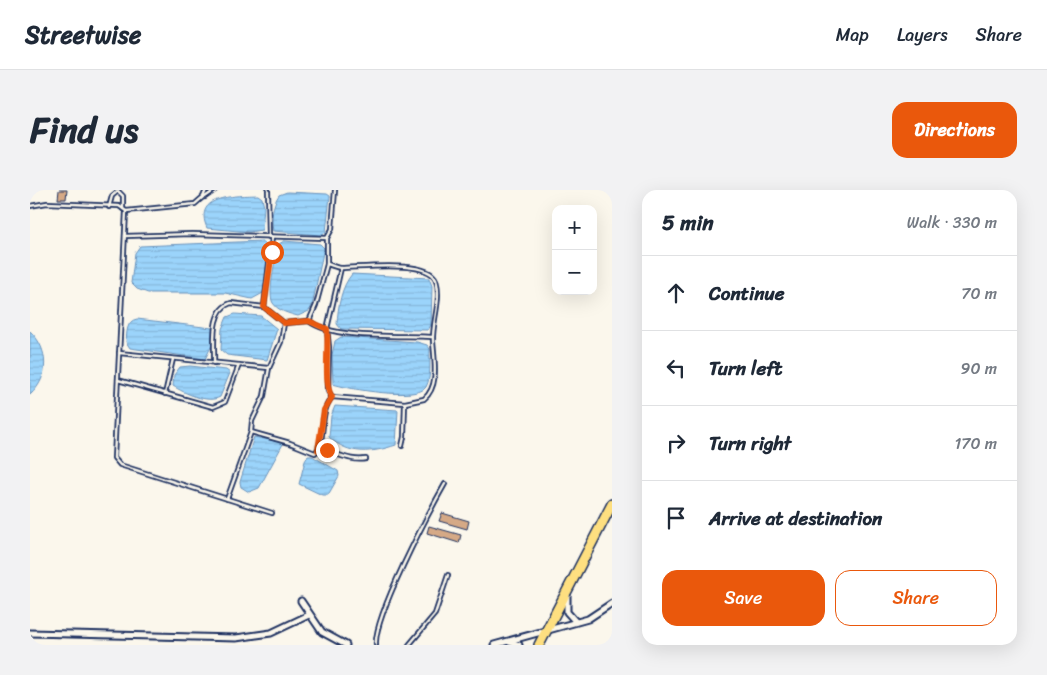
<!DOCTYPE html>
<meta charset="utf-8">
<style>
body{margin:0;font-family:Sriracha,sans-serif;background:#f2f2f3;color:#1f2937}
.controls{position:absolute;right:15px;top:15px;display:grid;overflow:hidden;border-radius:10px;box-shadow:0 5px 20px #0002}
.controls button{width:45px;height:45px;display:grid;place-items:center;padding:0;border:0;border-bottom:1px solid #e0e1e3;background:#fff;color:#1f2937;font:25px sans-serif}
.stop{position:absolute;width:15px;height:15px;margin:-11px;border:4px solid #ea580c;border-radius:50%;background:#fff}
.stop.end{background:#ea580c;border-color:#fff;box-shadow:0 1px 5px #0008}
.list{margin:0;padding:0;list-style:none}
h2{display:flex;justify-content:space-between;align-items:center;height:65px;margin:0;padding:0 20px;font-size:21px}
h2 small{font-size:16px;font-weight:400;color:#747a83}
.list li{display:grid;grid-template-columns:32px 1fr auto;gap:15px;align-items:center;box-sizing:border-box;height:75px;padding:0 20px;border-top:1px solid #e0e1e3}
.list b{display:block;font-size:19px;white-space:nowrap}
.list em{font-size:16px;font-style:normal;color:#747a83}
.actions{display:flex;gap:10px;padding:15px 20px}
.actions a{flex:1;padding:11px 0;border:1px solid #ea580c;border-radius:15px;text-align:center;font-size:18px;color:#ea580c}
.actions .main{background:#ea580c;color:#fff}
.icon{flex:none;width:28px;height:28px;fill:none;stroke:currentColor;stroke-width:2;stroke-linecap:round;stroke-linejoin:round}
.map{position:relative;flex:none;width:582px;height:455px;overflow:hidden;border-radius:15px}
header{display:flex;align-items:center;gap:30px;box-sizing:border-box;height:70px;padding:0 25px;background:#fff;border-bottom:1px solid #e0e1e3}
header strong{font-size:24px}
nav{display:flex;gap:28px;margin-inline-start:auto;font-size:18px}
.intro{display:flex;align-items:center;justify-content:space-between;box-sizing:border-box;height:120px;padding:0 30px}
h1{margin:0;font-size:35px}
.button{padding:12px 22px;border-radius:15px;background:#ea580c;color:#fff;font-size:18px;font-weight:700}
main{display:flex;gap:30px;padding:0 30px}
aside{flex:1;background:#fff;border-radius:15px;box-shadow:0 5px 20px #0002}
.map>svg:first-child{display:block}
.water{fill:url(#water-rules);stroke:#6892bc}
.building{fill:#d5a986;stroke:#1b2f5e}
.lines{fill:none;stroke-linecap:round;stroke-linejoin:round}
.lane-casing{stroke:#1b2f5e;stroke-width:6}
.street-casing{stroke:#1b2f5e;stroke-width:9}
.highway-casing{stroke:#1b2f5e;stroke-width:12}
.lane{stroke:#fbf7ec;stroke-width:2.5}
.street{stroke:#fbf7ec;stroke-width:5}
.highway{stroke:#fedf80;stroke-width:9}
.route{stroke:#ea580c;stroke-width:6}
</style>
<header>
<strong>Streetwise</strong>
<nav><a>Map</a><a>Layers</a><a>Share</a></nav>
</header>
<div class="intro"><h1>Find us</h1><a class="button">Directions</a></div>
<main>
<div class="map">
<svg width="582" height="455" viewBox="0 0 582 455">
<defs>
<pattern id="water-rules" width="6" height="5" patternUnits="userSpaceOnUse" patternTransform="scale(1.25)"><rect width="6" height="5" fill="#9bd4fb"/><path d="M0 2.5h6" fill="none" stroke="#85b6da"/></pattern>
</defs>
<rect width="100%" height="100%" fill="#fbf7ec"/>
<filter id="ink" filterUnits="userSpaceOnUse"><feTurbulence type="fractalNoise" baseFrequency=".02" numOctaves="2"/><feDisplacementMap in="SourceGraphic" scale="10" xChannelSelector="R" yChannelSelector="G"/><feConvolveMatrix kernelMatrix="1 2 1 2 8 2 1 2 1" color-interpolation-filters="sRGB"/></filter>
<g filter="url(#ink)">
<g class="water">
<path d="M257,2L297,4L300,6L296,42L290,45L243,41C241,29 242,15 249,5Z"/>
<path d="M228,5L232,8L234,17L232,40L219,42L177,38C162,4 208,6 228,5Z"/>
<path d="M232,51C242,58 235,92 233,103L222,109L195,103H118L107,99L101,93L105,63L110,56Z"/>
<path d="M254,51L290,54L294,58L282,116L279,121L268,126C260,124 248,121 243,113C237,103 246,66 249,54Z"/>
<path d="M322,84L399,88L402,96L401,135L398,140L311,139L307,134C308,117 311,97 322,84Z"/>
<path d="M205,124L231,126L247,139L237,170L197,165L191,160L192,139L197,127Z"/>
<path d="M107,129L182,138V155L175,169L100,158L96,152C97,143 96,131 107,129Z"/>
<path d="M0,141C19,159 20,187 0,205Z"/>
<path d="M311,147L387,152L397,155L400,159C399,170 402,186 396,197C388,211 318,199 303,194L302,165L305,151Z"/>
<path d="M160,176L196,180L200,183L190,207C178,214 154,203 143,196L144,185L150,177Z"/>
<path d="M305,216L368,220L366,255C342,263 319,266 299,247L301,226Z"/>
<path d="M224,247L251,252L253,254L229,298L219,302L211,297L210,292Z"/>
<path d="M278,266H282L308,281L309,286L298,305H292L269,294L275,271Z"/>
</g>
<g class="building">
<path d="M29,0H37L36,9H28Z"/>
<path d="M412,323L439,331L437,339L409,331Z"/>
<path d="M399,336L431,345L429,353L397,343Z"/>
</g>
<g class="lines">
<g class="lane-casing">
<g id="lane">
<path d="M238,0L239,47"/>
<path d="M175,7L185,0"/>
<path d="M0,16L17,13L89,16L96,21L84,268L90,275L242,323"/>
<path d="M79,17L82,6L88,1L93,6V19"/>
<path d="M96,21L165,14L173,7L176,0"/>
<path d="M95,46L162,44L297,48"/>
<path d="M279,131C304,150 371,145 402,147"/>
<path d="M254,133L279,131L286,115L297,74V48L302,39L305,0"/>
<path d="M89,163L239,178"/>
<path d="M184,173C185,155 179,120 201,113L234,117"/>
<path d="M88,190L183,217L195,212L209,175"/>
<path d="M135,204L143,169"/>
<path d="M302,207L298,201L299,157L297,139L311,78"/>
<path d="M221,242L260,253L285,263C297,252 288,223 302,207L375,213L394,209C410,196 404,169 403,151C402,132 412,109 406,90C399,69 330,78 311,78C307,78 301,75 297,74"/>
<path d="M372,256L374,247L375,213"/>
<path d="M288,260C305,261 318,272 336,269"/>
<path d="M197,309L221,242L222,231L234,206L239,178L251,152L254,133L234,117L242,47"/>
<path d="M346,455C343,428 399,322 415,294"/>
<path d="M379,455L405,424L418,385"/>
</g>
</g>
<g class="street-casing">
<g id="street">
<path d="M537,406V422L546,432"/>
<path d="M271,411L292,442L316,455"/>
<path d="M0,443L206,448L241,443L279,425"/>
<path d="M479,452L489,455"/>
<path d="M464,455L558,429L582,413"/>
</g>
</g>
<g class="highway-casing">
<path id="highway" d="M509,455L582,314"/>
</g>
<use href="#lane" class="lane"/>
<use href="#street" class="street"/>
<use href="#highway" class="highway"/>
</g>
</g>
<g class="lines" filter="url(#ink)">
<path class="route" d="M242,62L234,117L254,133L279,131L297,139C299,157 293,194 302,207L294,220L288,260H297"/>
</g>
</svg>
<div class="controls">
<button>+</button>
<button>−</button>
</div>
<div class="stop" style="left:242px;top:62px"></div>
<div class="stop end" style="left:297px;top:260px"></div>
</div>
<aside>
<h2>5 min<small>Walk · 330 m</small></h2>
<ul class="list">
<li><svg class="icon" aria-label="ahead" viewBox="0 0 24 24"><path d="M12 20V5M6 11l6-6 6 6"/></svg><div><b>Continue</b></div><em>70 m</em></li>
<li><svg class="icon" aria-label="left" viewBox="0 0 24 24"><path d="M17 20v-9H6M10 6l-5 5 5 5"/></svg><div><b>Turn left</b></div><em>90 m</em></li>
<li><svg class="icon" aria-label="right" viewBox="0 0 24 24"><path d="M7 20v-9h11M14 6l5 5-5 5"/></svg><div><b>Turn right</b></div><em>170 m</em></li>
<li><svg class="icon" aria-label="arrive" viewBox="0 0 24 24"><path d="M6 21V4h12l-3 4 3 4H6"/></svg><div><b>Arrive at destination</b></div></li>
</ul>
<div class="actions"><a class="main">Save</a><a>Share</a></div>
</aside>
</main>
